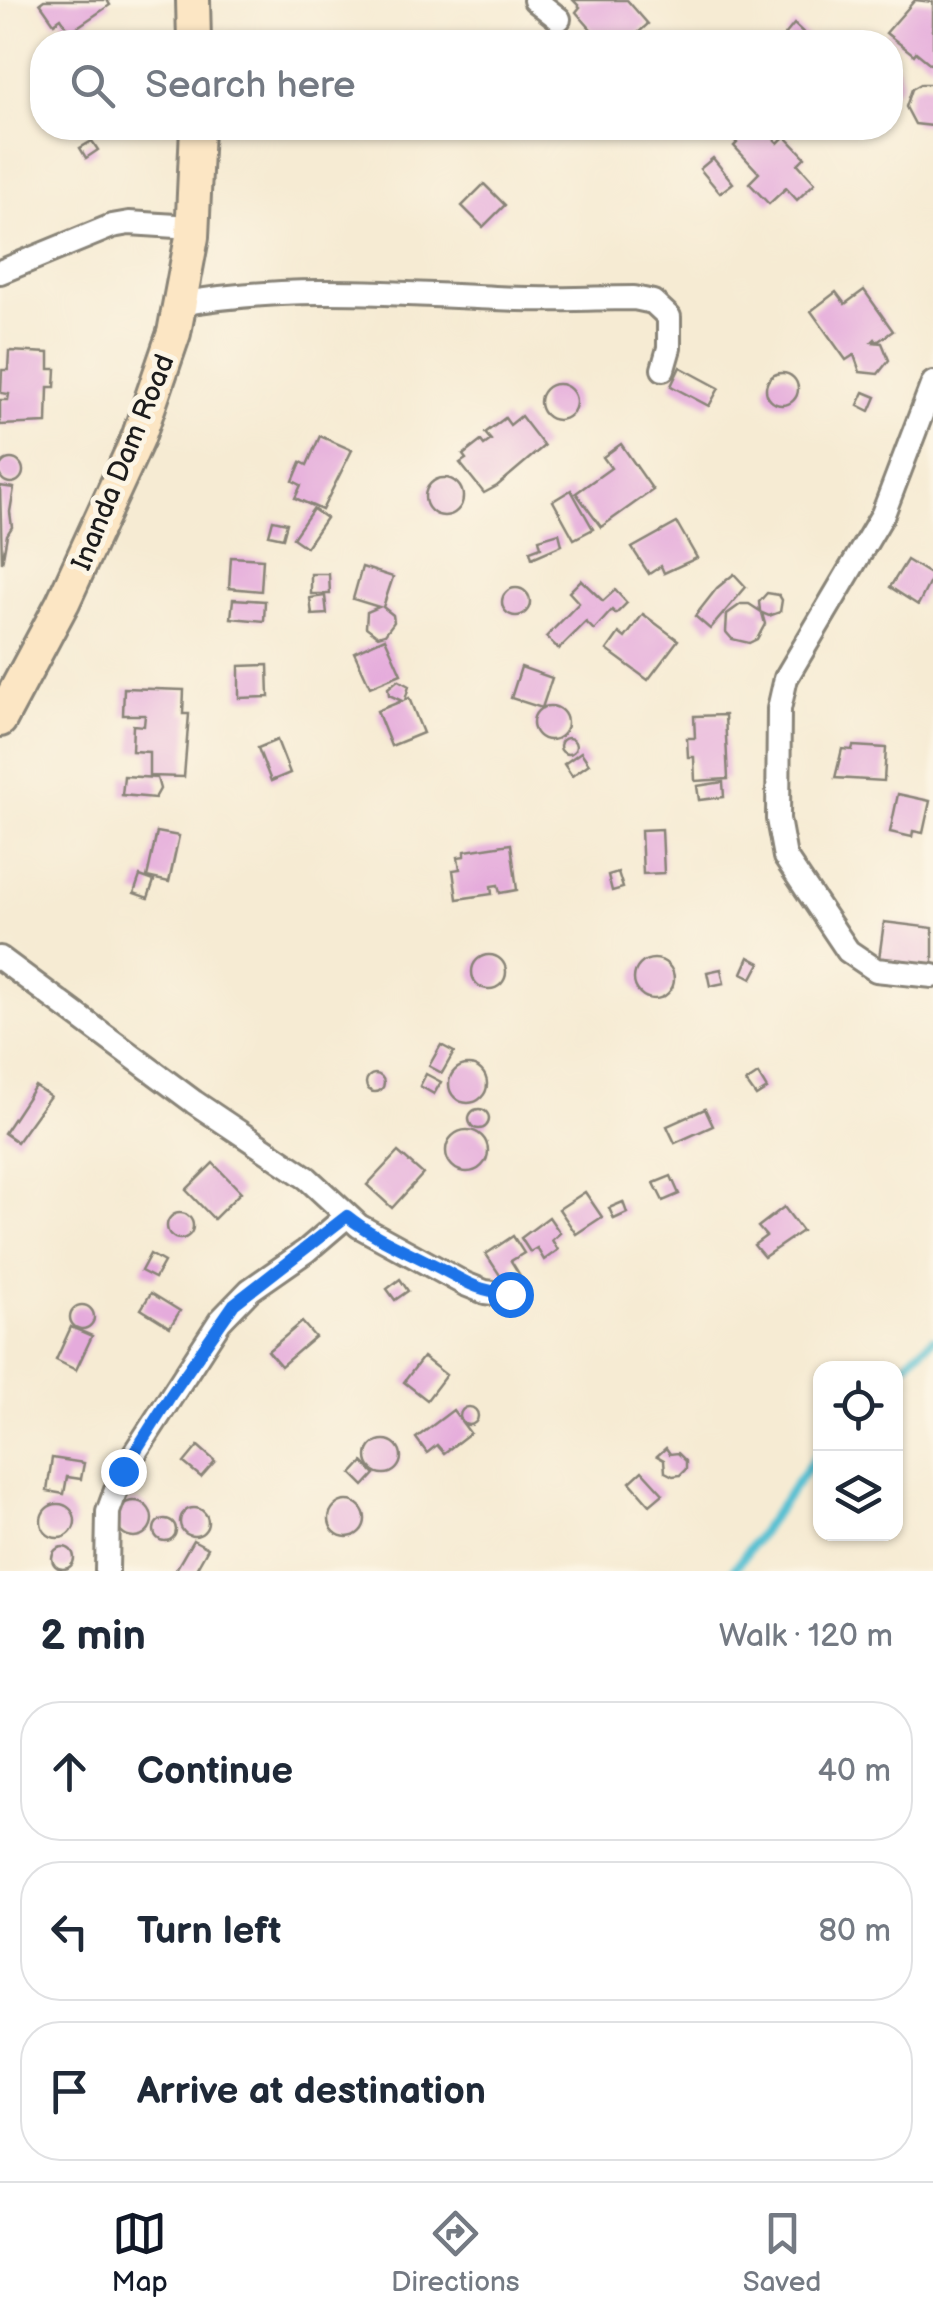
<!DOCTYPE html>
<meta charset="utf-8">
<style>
body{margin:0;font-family:"Balsamiq Sans",sans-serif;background:#f6f6f7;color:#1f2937}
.controls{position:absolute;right:30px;bottom:30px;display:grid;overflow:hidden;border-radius:20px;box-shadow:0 2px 8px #0004}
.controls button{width:90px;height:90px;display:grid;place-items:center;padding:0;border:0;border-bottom:2px solid #e0e1e3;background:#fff;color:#1f2937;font:50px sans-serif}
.stop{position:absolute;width:30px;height:30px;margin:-22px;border:8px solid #1a73e8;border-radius:50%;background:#fff}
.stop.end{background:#1a73e8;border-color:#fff;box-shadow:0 2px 10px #0008}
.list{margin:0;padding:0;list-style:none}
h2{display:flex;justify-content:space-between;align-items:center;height:130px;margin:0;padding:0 40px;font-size:42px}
h2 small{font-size:32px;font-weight:400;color:#747a83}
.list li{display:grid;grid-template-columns:65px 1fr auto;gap:30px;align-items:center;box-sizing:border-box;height:140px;margin:0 20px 20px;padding:0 20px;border:2px solid #e0e1e3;border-radius:40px}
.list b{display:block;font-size:38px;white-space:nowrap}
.list em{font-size:32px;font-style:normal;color:#747a83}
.icon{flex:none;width:55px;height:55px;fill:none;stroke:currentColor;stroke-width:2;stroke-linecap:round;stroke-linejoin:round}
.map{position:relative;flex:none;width:933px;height:1571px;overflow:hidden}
.search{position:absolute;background:#fff;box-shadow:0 2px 8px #0004;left:30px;right:30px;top:30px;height:110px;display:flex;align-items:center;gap:25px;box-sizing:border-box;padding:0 35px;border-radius:40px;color:#747a83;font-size:38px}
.sheet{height:610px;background:#fff}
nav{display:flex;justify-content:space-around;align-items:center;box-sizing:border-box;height:140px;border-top:2px solid #e0e1e3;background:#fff;font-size:28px;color:#747a83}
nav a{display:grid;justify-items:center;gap:5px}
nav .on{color:#111827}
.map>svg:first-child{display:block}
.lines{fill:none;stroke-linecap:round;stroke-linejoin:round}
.stream{stroke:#56c0d2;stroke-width:9}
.building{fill:#e5abdc}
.street-casing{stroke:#898478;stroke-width:28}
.secondary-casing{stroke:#898478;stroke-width:38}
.street{stroke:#fff;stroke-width:22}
.secondary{stroke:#fce6c4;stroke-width:32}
.route{stroke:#1a73e8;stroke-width:12}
.labels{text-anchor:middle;stroke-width:10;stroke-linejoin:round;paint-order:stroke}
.street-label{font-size:28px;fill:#1c1c1c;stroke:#fcf5e5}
</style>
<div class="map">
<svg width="933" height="1571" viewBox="0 0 933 1571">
<rect width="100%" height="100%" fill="#fcf5e5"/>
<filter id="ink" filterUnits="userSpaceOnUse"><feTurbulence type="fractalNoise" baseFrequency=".01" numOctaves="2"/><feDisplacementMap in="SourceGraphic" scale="20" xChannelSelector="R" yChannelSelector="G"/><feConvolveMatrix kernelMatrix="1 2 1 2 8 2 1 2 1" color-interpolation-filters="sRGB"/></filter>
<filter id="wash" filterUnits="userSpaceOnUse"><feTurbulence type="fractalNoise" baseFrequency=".0048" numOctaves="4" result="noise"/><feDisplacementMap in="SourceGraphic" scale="40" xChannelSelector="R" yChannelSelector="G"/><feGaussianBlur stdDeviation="2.25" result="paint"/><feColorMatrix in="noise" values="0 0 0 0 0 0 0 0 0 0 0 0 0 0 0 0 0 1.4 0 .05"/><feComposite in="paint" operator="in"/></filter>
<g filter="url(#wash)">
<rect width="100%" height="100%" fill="#f6ebd3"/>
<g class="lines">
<g class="stream">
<path d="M896,1373L933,1339"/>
<path d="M733,1571L820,1451"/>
</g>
</g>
<g id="blocks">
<g class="building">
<path d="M44,0H107L110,5L70,32L61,18L54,23L40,3Z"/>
<path d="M573,0H627L648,24L628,42H610L601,33L597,36L576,12L580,7Z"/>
<path d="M915,0L933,2V66L916,52L914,55L886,33Z"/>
<path d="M794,24L808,37L803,42H793L785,35Z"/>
<path d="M890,64L898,67L903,81L900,88L890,93Z"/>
<path d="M921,84H933V126L915,124L906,107L912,89Z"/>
<path d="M723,128H763L778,143L785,136L805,157L798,164L815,183L797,200L786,188L769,204L749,183L759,173L734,146L737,143Z"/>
<path d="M92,141L98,150L86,158L80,148Z"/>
<path d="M713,158L733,183L720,193L700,169Z"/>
<path d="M484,184L505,205L483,227L462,206Z"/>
<path d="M864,290L893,331L877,342L875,339L872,342L882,343L889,360L878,374L860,372L854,355L846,360L811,311L836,292L845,304Z"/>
<path d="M9,351L49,353V369H56L55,387H48L47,423L0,425V400H8L9,394L1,393L2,370H8Z"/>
<path d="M680,367L719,388L709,406L671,386Z"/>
<circle cx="782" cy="389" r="16"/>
<circle cx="558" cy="402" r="18"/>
<path d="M864,392L876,397L870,411L858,405Z"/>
<path d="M521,416L544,446L497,486L484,493L460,463L466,459L463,455L481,441L484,445L491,440L485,433L505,418L510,425Z"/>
<path d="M320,436L352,450L322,510L295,498L301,485L293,481L301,462L307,465Z"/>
<path d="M621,444L653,490L601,527L576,493L611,468L603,457Z"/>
<circle cx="11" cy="471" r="12"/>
<circle cx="444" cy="497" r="19"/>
<path d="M0,486L14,488L10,512L12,527L7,535L2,563Z"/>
<path d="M571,490L593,529L574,539L553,501Z"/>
<path d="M313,509L326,518L306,547L293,538Z"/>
<path d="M273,520L287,523L283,538L269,535Z"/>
<path d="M677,523L697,558L664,573L661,566L649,574L632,548Z"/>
<path d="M559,533L562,545L532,558L530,551L541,547L539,539Z"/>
<path d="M231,557L263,559L261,591L229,588Z"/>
<path d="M907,560L933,576L918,605L890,587Z"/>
<path d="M362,567L393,577L383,607L393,615L394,622L385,634L378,636L366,627L367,612L379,607L353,599Z"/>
<path d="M311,574H329L330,594H311Z"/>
<path d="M734,574L746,587L710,629L695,616L717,588Z"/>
<path d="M581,580L603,601L615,590L627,603L616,614L612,610L594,630L586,622L559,649L546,637L579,603L569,592Z"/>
<circle cx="516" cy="602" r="14"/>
<path d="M767,593L779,595L782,600L780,612L769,616L762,613L765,624L757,639L749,643L732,639L726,632L727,614L741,604H749L760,611L759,602Z"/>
<path d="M325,596L327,614L312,615L310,598Z"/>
<path d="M233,599L265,601L264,621L231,618Z"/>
<path d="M643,614L678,640L648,680L607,650L619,633L625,638Z"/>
<path d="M385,638L401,674L370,687L354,652Z"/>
<path d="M268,665L269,697L239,698V666Z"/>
<path d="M521,667L552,678L542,708L511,698Z"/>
<path d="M398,680L409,686L405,700L409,698L423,733L391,746L377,711L402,701L389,695L388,688Z"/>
<path d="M124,688L184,690L183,714H189L184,777L149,776V752L132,751L133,725L144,726L145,715H123Z"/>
<circle cx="550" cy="723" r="17"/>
<path d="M725,715L728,779L695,781L694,757H688L687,738H695L694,716Z"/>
<circle cx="568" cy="746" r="8"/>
<path d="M277,740L290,773L271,781L258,748Z"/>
<path d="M853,746L886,748L884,781L835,778L842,749L852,750Z"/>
<path d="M581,752L589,764L572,776L564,764Z"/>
<path d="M124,776L157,778L160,789L155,798L122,795Z"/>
<path d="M723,782L724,797L699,800L697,786Z"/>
<path d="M898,794L930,801L923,833L913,831L912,837L890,832Z"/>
<path d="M662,829L664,873L643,874L641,830Z"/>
<path d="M157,832L179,836L169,882L147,877Z"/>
<path d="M511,844L517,890L500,893L498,885L491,886L492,894L457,899L453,870L460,869L458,857L465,856V851Z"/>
<path d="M618,872L623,888L612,891L608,875Z"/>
<path d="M140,876L154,881L148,898L134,893Z"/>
<path d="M884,922L933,928V969L878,966Z"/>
<circle cx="489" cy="972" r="17"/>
<path d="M749,957L760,963L752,978L742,973Z"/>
<circle cx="654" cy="979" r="20"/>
<path d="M721,969L724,983L710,986L707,972Z"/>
<path d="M441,1045L454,1052L442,1073L429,1066Z"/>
<circle cx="468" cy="1084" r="19"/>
<path d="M426,1074L441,1082L434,1094L420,1086Z"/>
<path d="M758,1074L767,1089L756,1096L746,1082Z"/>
<circle cx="375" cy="1083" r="9"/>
<path d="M35,1086L50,1096L17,1142L4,1133Z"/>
<path d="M705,1109L713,1126L675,1143L667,1126Z"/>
<circle cx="479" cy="1119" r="10"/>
<circle cx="467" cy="1151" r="21"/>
<path d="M398,1152L423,1174L392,1208L367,1185Z"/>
<path d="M213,1163L241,1192L214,1219L186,1190Z"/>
<path d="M671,1176L679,1194L663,1201L654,1183Z"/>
<path d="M585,1192L602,1217L576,1234L559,1209Z"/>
<path d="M623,1202L627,1213L614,1219L609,1208Z"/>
<path d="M784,1207L802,1231L764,1257L754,1245L766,1236L758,1227Z"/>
<circle cx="180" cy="1226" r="13"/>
<path d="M549,1217L560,1233L552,1240L558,1250L544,1260L537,1248L530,1252L521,1238Z"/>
<path d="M513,1236L524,1253L511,1261L521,1277L507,1286L486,1254Z"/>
<path d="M150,1254L164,1262L155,1278L141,1271Z"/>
<path d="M400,1279L408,1291L395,1300L387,1289Z"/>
<path d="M151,1293L180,1311L170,1327L141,1309Z"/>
<circle cx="82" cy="1317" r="12"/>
<path d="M302,1322L315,1337L281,1366L268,1351Z"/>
<path d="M71,1327L92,1336L76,1370L56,1360Z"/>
<path d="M423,1357L446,1375L427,1400L404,1382Z"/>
<circle cx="469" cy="1416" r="9"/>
<path d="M453,1410L470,1433L444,1453L437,1445L427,1453L416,1438Z"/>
<circle cx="384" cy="1457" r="17"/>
<path d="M198,1446L215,1461L201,1477L184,1463Z"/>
<path d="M666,1448L670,1454L678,1453L686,1461V1469L680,1475L673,1476L665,1472L664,1460L657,1456Z"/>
<path d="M52,1458L84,1463L81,1479L67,1477L64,1494L47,1491Z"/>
<path d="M363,1462L375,1474L364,1486L352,1474Z"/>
<path d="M642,1471L663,1494L650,1505L630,1482Z"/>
<circle cx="134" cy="1519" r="18"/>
<circle cx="347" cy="1519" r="18"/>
<circle cx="58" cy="1521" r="17"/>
<circle cx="194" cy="1522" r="14"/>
<circle cx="165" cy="1530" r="11"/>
<path d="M193,1540L208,1548L195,1571H175Z"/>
<circle cx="63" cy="1558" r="11"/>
</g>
</g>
</g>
<g filter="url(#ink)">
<use href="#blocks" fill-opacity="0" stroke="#898478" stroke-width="2.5"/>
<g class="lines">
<g class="street-casing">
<g id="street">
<path d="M535,0L559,19"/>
<path d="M0,272L112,226L129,223L192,227"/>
<path d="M180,304C286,285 388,293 495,298C541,301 588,298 634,298L653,302L669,317V348L663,369"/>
<path d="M933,383L883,514L786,678L779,709L778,819L785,857L848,951L876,970L933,976"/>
<path d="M0,958L194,1102L307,1178L359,1226L465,1284L485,1292L510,1295"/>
<path d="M107,1571L108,1512L123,1471L220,1321L250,1290L306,1251L347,1216"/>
</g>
</g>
<g class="secondary-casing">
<g id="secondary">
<path d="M193,0L194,42"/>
<path d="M0,720L63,602L138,438L174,333L192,237L197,128"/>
</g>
</g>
<use href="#street" class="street"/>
<use href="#secondary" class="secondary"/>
</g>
</g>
<g class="lines" filter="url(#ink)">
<path class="route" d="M123,1471L171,1395L234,1304L347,1216C373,1237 401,1248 430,1263C463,1279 471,1290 510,1294"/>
</g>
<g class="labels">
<g class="street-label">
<text transform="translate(122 462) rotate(-68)" y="10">Inanda Dam Road</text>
</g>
</g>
</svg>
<div class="controls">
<button><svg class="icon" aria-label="locate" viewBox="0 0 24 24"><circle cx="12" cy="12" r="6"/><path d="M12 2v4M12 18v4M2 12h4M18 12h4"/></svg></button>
<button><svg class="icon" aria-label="layers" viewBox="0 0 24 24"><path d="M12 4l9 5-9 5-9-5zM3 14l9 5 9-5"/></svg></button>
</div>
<div class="stop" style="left:510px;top:1294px"></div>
<div class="stop end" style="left:123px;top:1471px"></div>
<div class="search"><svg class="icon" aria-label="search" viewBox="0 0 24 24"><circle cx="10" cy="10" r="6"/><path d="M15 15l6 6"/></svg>Search here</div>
</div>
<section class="sheet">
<h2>2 min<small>Walk · 120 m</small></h2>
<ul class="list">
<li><svg class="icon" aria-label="ahead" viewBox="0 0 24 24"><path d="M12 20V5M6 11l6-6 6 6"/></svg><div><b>Continue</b></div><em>40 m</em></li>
<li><svg class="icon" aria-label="left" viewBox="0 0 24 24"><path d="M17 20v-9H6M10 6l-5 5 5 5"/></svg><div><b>Turn left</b></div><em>80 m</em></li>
<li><svg class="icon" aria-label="arrive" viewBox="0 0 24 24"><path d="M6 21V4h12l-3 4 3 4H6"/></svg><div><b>Arrive at destination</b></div></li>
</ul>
</section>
<nav>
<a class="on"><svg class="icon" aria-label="map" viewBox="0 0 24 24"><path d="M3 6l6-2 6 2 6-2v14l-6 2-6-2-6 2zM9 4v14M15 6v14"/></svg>Map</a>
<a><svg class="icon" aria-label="directions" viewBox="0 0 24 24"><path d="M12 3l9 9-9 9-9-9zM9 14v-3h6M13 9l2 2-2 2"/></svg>Directions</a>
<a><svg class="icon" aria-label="saved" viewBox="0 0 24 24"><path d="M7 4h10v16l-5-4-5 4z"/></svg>Saved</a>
</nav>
